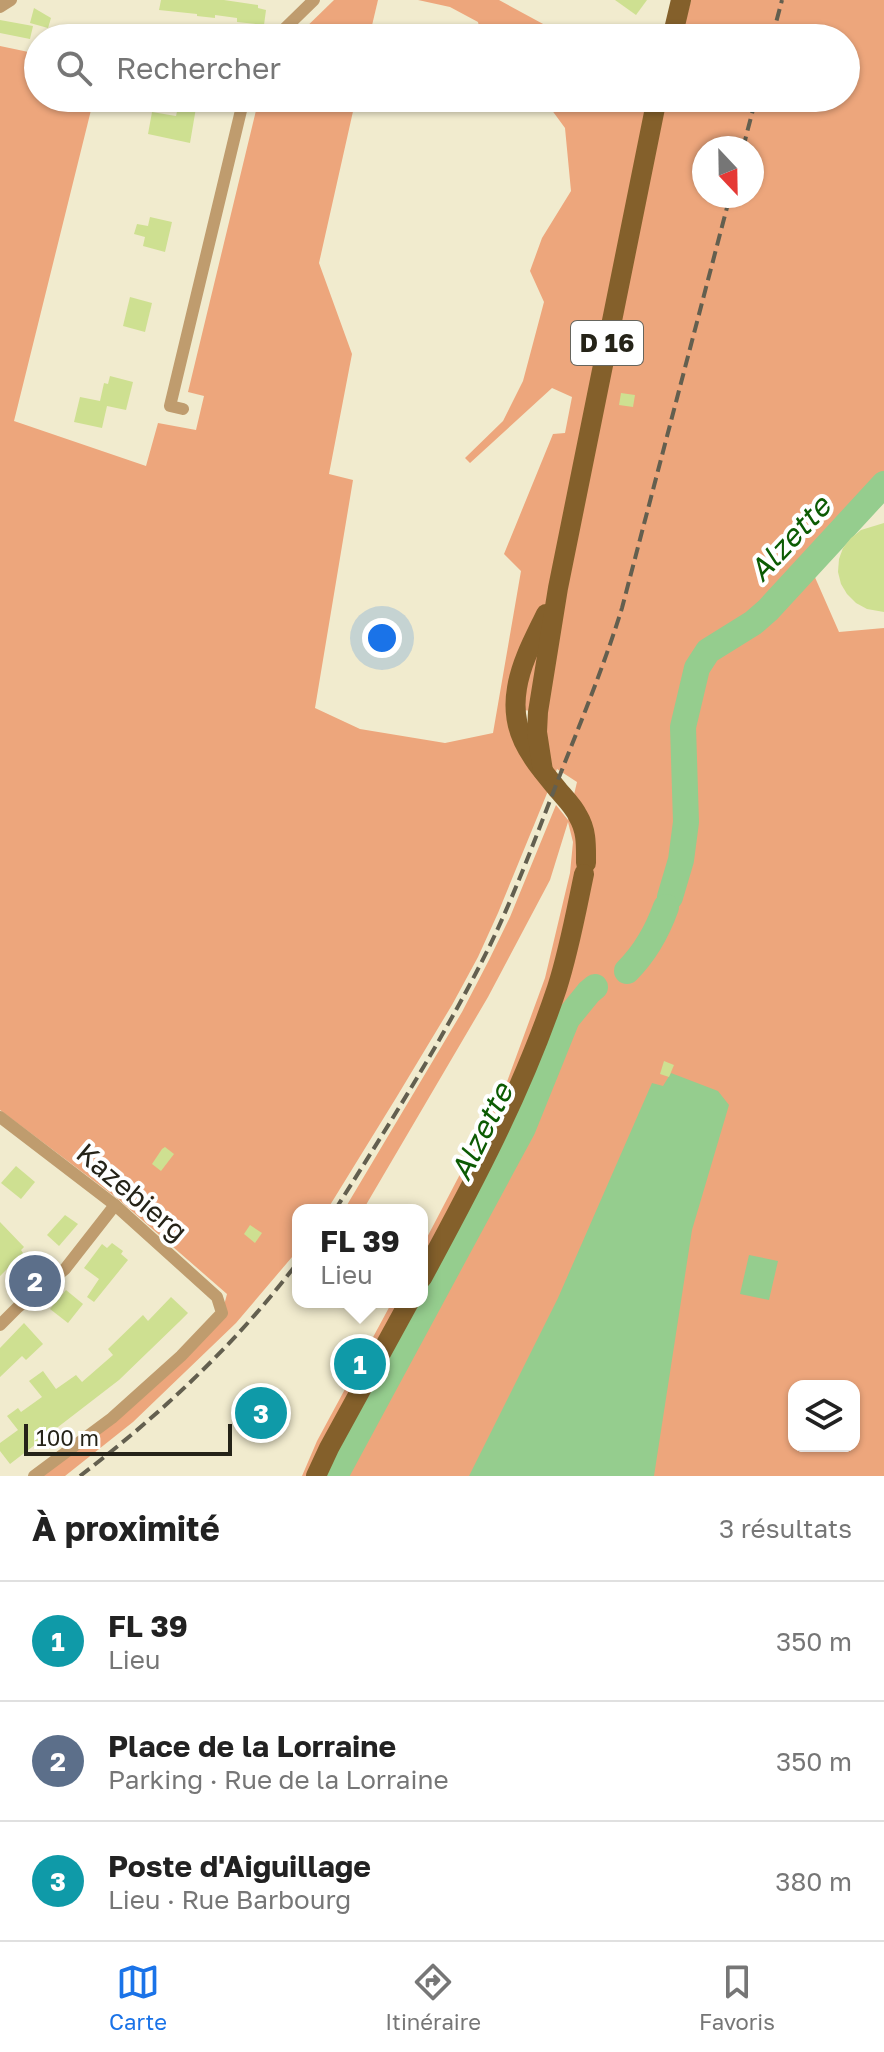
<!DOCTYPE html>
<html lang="fr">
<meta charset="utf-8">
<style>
body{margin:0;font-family:"Golos Text",sans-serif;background:#f2f2f2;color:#222}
.controls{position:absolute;right:24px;bottom:24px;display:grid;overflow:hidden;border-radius:16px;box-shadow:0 2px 6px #0004}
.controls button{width:72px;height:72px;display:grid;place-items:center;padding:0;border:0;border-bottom:2px solid #e0e0e0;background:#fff;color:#222;font:40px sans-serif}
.compass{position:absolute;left:692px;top:136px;width:72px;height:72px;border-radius:50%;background:#fff;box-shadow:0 2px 6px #0004;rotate:158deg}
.scale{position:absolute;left:24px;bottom:20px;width:208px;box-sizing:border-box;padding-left:8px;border:4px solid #252318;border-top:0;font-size:22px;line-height:28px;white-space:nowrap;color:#252318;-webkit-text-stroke:6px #fff;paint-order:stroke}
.you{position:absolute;left:382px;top:638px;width:28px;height:28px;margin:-20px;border:6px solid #fff;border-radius:50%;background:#1a73e8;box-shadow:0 0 0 12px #1a73e833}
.badge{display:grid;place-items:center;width:52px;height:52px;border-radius:50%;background:#1a73e8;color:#fff;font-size:26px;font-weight:700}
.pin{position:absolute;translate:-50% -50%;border:4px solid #fff;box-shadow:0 2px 8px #0006}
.popup{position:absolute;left:292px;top:1204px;width:136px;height:104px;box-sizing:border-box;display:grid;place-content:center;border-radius:16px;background:#fff;filter:drop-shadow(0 2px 6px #0005);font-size:26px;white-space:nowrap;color:#767676}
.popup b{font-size:30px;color:#222}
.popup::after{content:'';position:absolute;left:50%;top:100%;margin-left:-16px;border:16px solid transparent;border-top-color:#fff}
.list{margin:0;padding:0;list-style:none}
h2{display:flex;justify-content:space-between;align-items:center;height:104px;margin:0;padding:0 32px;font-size:34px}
h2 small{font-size:26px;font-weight:400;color:#767676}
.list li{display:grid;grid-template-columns:52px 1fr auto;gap:24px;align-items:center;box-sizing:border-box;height:120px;padding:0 32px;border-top:2px solid #e0e0e0}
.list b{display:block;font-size:30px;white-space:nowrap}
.list p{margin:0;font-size:26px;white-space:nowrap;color:#767676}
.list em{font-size:26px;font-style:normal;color:#767676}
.icon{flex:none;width:44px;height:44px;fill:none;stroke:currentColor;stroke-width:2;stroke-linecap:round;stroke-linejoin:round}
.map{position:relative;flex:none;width:884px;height:1476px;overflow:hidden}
.search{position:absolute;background:#fff;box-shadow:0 2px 6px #0004;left:24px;right:24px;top:24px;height:88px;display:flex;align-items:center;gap:20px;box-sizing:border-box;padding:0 28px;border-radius:44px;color:#767676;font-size:30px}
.sheet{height:464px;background:#fff}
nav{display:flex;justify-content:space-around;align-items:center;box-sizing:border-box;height:112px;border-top:2px solid #e0e0e0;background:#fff;font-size:22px;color:#767676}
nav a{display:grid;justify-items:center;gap:4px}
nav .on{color:#1a73e8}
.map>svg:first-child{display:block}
.green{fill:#eda67c;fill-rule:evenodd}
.water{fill:#95cd8e}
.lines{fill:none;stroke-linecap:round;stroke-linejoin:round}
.river{stroke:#95cd8e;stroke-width:26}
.building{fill:#cee091}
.street{stroke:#bf9c6e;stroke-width:12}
.primary{stroke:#84602b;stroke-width:20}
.rail{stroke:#635f4f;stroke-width:4;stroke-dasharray:12 6;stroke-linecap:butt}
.labels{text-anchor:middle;stroke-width:8;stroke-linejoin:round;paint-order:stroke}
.shield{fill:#fff;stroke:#66655d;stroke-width:2}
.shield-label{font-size:26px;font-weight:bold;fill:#252318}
.street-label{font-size:28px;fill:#252318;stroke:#fff}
.water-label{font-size:30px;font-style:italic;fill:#0c5b03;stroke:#fff}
</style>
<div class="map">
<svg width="884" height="1476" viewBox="0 0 884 1476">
<rect width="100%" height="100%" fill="#f1ebce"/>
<g class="green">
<path d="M334,0H378L369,38H295Z"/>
<path d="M418,0H499L569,38H482L478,22L450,7Z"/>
<path d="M691,0H884V484L810,566L839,632L884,628V1476H302L317,1441L392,1302H422V1247L504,1090L545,978L570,873L573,842L568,822L550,880L488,997L363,1210H344L462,1012L489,960L510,917L556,805L568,820L577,782L557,769L498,913L478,957L452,1005L396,1098L327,1210H298V1250L236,1323L133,1422L65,1476H34L112,1418L222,1313L227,1294L118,1199L0,1110V46L38,54V98H94L14,421L146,466L158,423L196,430L204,396L188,392L259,98H356L319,263L352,354L329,474L353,480L315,708L360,729L445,743L493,733L521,571L504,554L553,434L565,433L572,397L552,388L470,463L465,458L503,421L523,381L544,302L530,271L542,238L571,191L565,128L543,98H846V38H681ZM704,148H752V196H704ZM517,709L538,712L520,735ZM794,1386H854V1446H794Z"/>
</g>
<g class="water">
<path d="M671,1073L718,1091L729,1105L692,1230L654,1476H469L558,1298L652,1083L663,1086Z"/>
<path d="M749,1255L778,1261L769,1300L740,1294Z"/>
</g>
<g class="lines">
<g class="river">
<path d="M670,897L681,860L686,822L683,727L697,668L708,651L753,623L768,610L884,484"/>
<path d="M627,971C646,952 657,932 666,907"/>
<path d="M335,1476L523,1128L567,1019L589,992L595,987"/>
</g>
</g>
<g class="building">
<path d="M161,0H224L258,5V8L266,10L264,25L237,22V18L215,15V18L197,16V14L159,10Z"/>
<path d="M615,0H647L636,15Z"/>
<path d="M34,8L51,18L48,28L30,23Z"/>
<path d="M0,20L33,26L30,39L0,33Z"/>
<path d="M180,98L197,102L190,143L148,134L152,112L176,116Z"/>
<path d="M150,217L172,222L165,252L143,246L145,237L134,234L137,224L148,226Z"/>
<path d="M130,297L152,303L145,332L123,326Z"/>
<path d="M110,376L133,382L126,410L107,406L102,428L74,422L80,397L100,401L104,383L108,384Z"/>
<path d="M621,393L635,395L633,407L619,405Z"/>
<path d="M884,523V612L867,609L856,603L847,594L841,584L838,572L839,559L843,548L851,538L861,530Z"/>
<path d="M664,1061L674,1065L669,1077L660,1074Z"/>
<path d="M165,1147L174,1154L161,1171L152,1164L162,1149Z"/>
<path d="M16,1166L35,1182L21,1199L1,1183Z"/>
<path d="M65,1215L78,1224L59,1246L47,1235Z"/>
<path d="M0,1222L24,1247L21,1250L23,1253L0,1276Z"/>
<path d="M250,1225L262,1233L255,1243L244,1234Z"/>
<path d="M112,1243L123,1251L121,1254L128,1260L94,1302L87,1297L99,1279L84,1268L102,1244L107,1248Z"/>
<path d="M66,1290L83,1304L68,1323L50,1309Z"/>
<path d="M171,1297L188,1313L179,1322L119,1380L10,1464L0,1451V1443L18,1430L7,1416L18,1408L21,1412L42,1397L29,1381L43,1371L56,1389L76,1375L82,1382L113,1355L108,1349L143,1315L148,1321Z"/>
<path d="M24,1323L43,1344L26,1360L22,1356L0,1377V1348Z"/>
<path d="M261,1403L268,1404L271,1408L272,1413L269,1416L258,1423L254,1422L250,1418V1414L252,1410Z"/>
</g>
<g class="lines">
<g class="street">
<path d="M0,7L11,0"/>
<path d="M275,38L314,0"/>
<path d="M183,409L170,406L244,98"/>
<path d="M0,1117L115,1205L217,1297L222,1313L181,1356L112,1418L34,1476"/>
<path d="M0,1325L18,1307L65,1269L115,1205"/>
</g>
<g class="primary">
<path d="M672,38L681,0"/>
<path d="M546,614C535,637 521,662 517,688C509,734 533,759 559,791C566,799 574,807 578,816C587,831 586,846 586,863"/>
<path d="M543,771L537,732L538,712L558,588L657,98"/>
<path d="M422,1278C473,1184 523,1090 557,988C569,951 576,912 584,874"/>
<path d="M316,1476L329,1448L409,1302"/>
</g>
<g class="rail">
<path d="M772,38L782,0"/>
<path d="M743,148L756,98"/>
<path d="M335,1210C385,1131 435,1052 478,969C509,910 532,847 556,785C579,726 603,669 622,608L730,196"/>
<path d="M80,1476C161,1414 236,1344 298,1262"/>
</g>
</g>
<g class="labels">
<rect class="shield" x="571" y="321" width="72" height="44" rx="6"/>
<g class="shield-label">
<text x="607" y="352">D 16</text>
</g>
<g class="street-label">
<text transform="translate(132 1192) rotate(40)" y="10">Kazebierg</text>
</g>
<g class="water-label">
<text transform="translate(790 539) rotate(-47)" y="10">Alzette</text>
<text transform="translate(482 1132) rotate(-64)" y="10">Alzette</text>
</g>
</g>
</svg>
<div class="controls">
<button><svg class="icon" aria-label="layers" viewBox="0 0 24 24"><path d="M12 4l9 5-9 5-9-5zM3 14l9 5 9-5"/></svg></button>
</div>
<svg class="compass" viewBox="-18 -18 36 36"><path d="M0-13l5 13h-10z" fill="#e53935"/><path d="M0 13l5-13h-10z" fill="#767676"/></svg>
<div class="scale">100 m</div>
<div class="you"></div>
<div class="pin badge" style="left:360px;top:1364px;background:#0f9aa8">1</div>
<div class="popup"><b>FL 39</b>Lieu</div>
<div class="pin badge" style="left:35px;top:1281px;background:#5c6f8a">2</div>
<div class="pin badge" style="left:261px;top:1413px;background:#0f9aa8">3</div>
<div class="search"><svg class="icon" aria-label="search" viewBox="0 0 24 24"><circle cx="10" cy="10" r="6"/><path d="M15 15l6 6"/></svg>Rechercher</div>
</div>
<section class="sheet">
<h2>À proximité<small>3 résultats</small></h2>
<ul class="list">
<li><span class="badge" style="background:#0f9aa8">1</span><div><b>FL 39</b><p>Lieu</p></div><em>350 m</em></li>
<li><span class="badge" style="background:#5c6f8a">2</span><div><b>Place de la Lorraine</b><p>Parking · Rue de la Lorraine</p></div><em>350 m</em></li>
<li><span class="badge" style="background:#0f9aa8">3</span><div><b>Poste d'Aiguillage</b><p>Lieu · Rue Barbourg</p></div><em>380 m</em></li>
</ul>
</section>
<nav>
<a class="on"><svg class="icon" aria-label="map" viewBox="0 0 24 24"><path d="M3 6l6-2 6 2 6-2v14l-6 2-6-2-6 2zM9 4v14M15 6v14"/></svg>Carte</a>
<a><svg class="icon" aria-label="directions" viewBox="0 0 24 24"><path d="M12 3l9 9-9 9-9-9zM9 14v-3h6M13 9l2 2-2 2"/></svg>Itinéraire</a>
<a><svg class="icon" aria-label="saved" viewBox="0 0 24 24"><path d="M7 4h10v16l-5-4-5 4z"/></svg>Favoris</a>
</nav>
